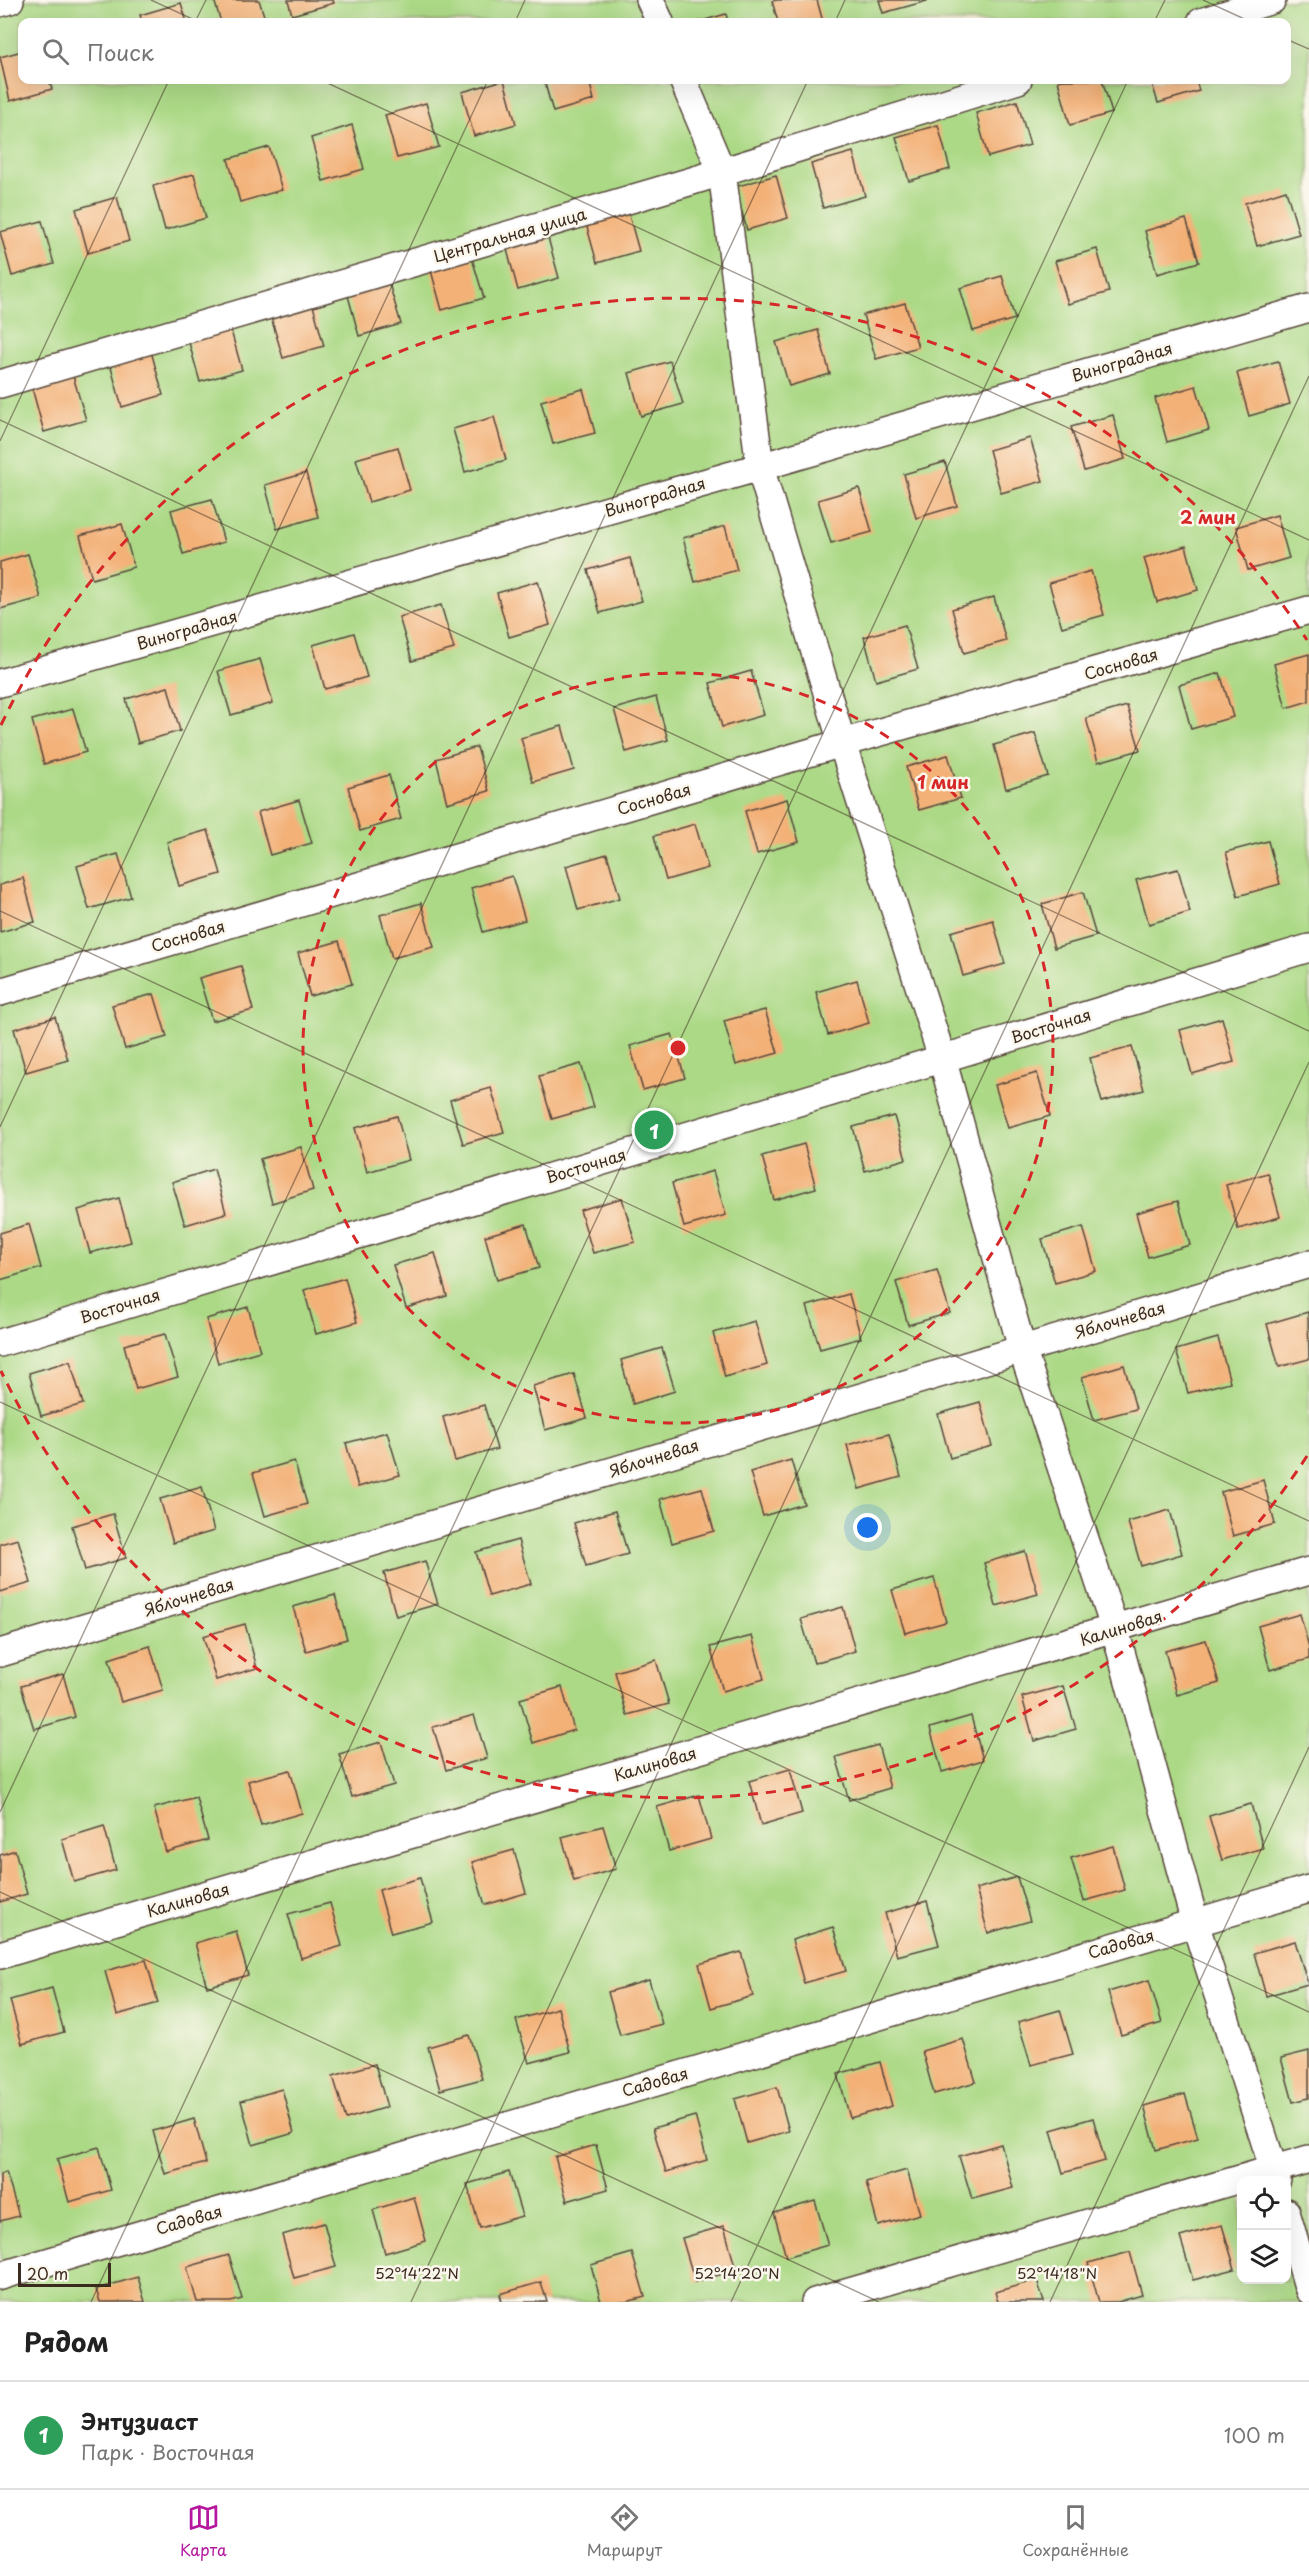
<!DOCTYPE html>
<html lang="ru">
<meta charset="utf-8">
<style>
body{margin:0;font-family:"Playpen Sans",sans-serif;background:#f2f2f2;color:#222}
.controls{position:absolute;right:18px;bottom:18px;display:grid;overflow:hidden;border-radius:12px;box-shadow:0 6px 24px #0002}
.controls button{width:54px;height:54px;display:grid;place-items:center;padding:0;border:0;border-bottom:2px solid #e0e0e0;background:#fff;color:#222;font:30px sans-serif}
.scale{position:absolute;left:18px;bottom:15px;width:93px;box-sizing:border-box;padding-left:6px;border:3px solid #3b2a1e;border-top:0;font-size:16px;line-height:21px;white-space:nowrap;color:#3b2a1e;-webkit-text-stroke:4px #fbf7ec;paint-order:stroke}
.you{position:absolute;left:868px;top:1528px;width:21px;height:21px;margin:-15px;border:4px solid #fff;border-radius:50%;background:#1a73e8;box-shadow:0 0 0 9px #1a73e833}
.badge{display:grid;place-items:center;width:39px;height:39px;border-radius:50%;background:#b5179e;color:#fff;font-size:20px;font-weight:700}
.pin{position:absolute;translate:-50% -50%;border:3px solid #fff;box-shadow:0 2px 6px #0006}
.list{margin:0;padding:0;list-style:none}
h2{display:flex;justify-content:space-between;align-items:center;height:78px;margin:0;padding:0 24px;font-size:26px}
h2 small{font-size:20px;font-weight:400;color:#767676}
.list li{display:grid;grid-template-columns:39px 1fr auto;gap:18px;align-items:center;box-sizing:border-box;height:108px;padding:0 24px;border-top:2px solid #e0e0e0}
.list b{display:block;font-size:22px;white-space:nowrap}
.list p{margin:0;font-size:20px;white-space:nowrap;color:#767676}
.list em{font-size:20px;font-style:normal;color:#767676}
.icon{flex:none;width:33px;height:33px;fill:none;stroke:currentColor;stroke-width:2;stroke-linecap:round;stroke-linejoin:round}
.map{position:relative;flex:none;width:1309px;height:2302px;overflow:hidden}
.search{position:absolute;background:#fff;box-shadow:0 6px 24px #0002;left:18px;right:18px;top:18px;height:66px;display:flex;align-items:center;gap:15px;box-sizing:border-box;padding:0 21px;border-radius:12px;color:#767676;font-size:22px}
.sheet{height:186px;background:#fff}
nav{display:flex;justify-content:space-around;align-items:center;box-sizing:border-box;height:84px;border-top:2px solid #e0e0e0;background:#fff;font-size:16px;color:#767676}
nav a{display:grid;justify-items:center;gap:3px}
nav .on{color:#b5179e}
.map>svg:first-child{display:block}
.green{fill:#acd986;stroke:#748252;stroke-width:1.5;fill-rule:evenodd}
.building{fill:#f3b178}
.lines{fill:none;stroke-linecap:round;stroke-linejoin:round}
.street-casing{stroke:#57473a;stroke-width:30}
.street{stroke:#fff;stroke-width:27}
.ticks{fill:none;stroke:#3b2a1e;stroke-width:1.5;stroke-opacity:0.45}
.ring{fill:none;stroke:#d62828;stroke-width:3;stroke-dasharray:10 8}
.labels{text-anchor:middle;stroke-width:5;stroke-linejoin:round;paint-order:stroke}
.street-label{font-size:16px;fill:#3b2a1e;stroke:#fbf7ec}
.ticks-label{font-size:15px;text-anchor:middle;fill:#3b2a1e;stroke:#fbf7ec;stroke-width:5;stroke-linejoin:round;paint-order:stroke}
.centre{fill:#d62828;stroke:#fbf7ec;stroke-width:3}
.ring-label{font-size:18px;text-anchor:middle;font-weight:bold;fill:#d62828;stroke:#fbf7ec;stroke-width:5;stroke-linejoin:round;paint-order:stroke}
</style>
<div class="map">
<svg width="1309" height="2302" viewBox="0 0 1309 2302">
<rect width="100%" height="100%" fill="#fbf7ec"/>
<filter id="ink" filterUnits="userSpaceOnUse"><feTurbulence type="fractalNoise" baseFrequency=".0167" numOctaves="2"/><feDisplacementMap in="SourceGraphic" scale="12" xChannelSelector="R" yChannelSelector="G"/><feConvolveMatrix kernelMatrix="1 2 1 2 8 2 1 2 1" color-interpolation-filters="sRGB"/></filter>
<filter id="wash" filterUnits="userSpaceOnUse"><feTurbulence type="fractalNoise" baseFrequency=".008" numOctaves="4" result="noise"/><feDisplacementMap in="SourceGraphic" scale="24" xChannelSelector="R" yChannelSelector="G"/><feGaussianBlur stdDeviation="1.35" result="paint"/><feColorMatrix in="noise" values="0 0 0 0 0 0 0 0 0 0 0 0 0 0 0 0 0 1.4 0 .05"/><feComposite in="paint" operator="in"/></filter>
<g filter="url(#wash)">
<rect width="100%" height="100%" fill="#f6ebd6"/>
<path class="green" d="M0,0H1309V2302H0ZM22,22H1286V80H22ZM1242,2180H1286V2280H1242Z"/>
<g id="blocks">
<g class="building">
<path d="M214,0H259L266,22H221Z"/>
<path d="M288,0H333L334,3L292,15Z"/>
<path d="M777,0H817L823,22H778L772,1Z"/>
<path d="M879,0H927V1L883,13Z"/>
<path d="M181,3L187,22H142L140,15Z"/>
<path d="M726,14L728,22H698Z"/>
<path d="M22,51V80H49L52,89L10,101L0,57Z"/>
<path d="M504,80L516,124L474,136L462,92Z"/>
<path d="M544,80H589L594,100L553,112Z"/>
<path d="M1063,80H1102L1112,113L1070,125L1058,81Z"/>
<path d="M1151,80H1196L1199,91L1158,103Z"/>
<path d="M1017,101L1030,145L988,157L976,113Z"/>
<path d="M426,103L439,147L397,158L385,115Z"/>
<path d="M352,125L364,169L323,181L311,138Z"/>
<path d="M938,125L950,169L909,181L896,137Z"/>
<path d="M269,147L282,190L240,202L228,159Z"/>
<path d="M853,152L865,196L823,208L811,164Z"/>
<path d="M194,174L206,218L165,230L153,186Z"/>
<path d="M776,175L788,218L747,230L735,187Z"/>
<path d="M1286,190L1299,234L1257,246L1245,203Z"/>
<path d="M117,197L129,241L88,253L76,209Z"/>
<path d="M627,208L639,251L597,263L585,220Z"/>
<path d="M1186,219L1199,262L1157,274L1145,231Z"/>
<path d="M42,221L54,264L12,276L0,232Z"/>
<path d="M547,234L559,278L518,290L506,246Z"/>
<path d="M1097,249L1109,292L1068,304L1055,261Z"/>
<path d="M471,255L484,298L442,310L430,267Z"/>
<path d="M1002,276L1015,319L973,331L960,288Z"/>
<path d="M388,280L401,324L359,336L347,292Z"/>
<path d="M312,302L324,346L283,358L270,314Z"/>
<path d="M905,303L918,347L876,359L863,315Z"/>
<path d="M230,327L242,370L200,382L188,339Z"/>
<path d="M818,330L830,374L789,386L776,342Z"/>
<path d="M151,351L163,395L122,407L110,364Z"/>
<path d="M670,361L683,404L641,416L629,373Z"/>
<path d="M1278,361L1290,404L1249,416L1237,373Z"/>
<path d="M73,376L86,420L44,432L32,388Z"/>
<path d="M1196,386L1209,430L1167,442L1155,398Z"/>
<path d="M583,389L595,433L553,444L541,401Z"/>
<path d="M1113,415L1125,459L1084,471L1071,427Z"/>
<path d="M494,417L506,460L465,472L453,429Z"/>
<path d="M1030,438L1043,481L1001,493L989,450Z"/>
<path d="M398,447L410,490L369,502L356,459Z"/>
<path d="M945,462L957,506L916,518L904,474Z"/>
<path d="M306,473L318,517L277,529L265,485Z"/>
<path d="M859,488L872,532L831,543L818,500Z"/>
<path d="M212,499L224,542L183,554L171,510Z"/>
<path d="M1277,515L1289,558L1248,570L1236,527Z"/>
<path d="M122,524L134,567L92,579L80,536Z"/>
<path d="M725,526L737,570L695,582L683,538Z"/>
<path d="M1186,546L1198,590L1157,602L1144,558Z"/>
<path d="M28,554L41,598L0,609V562Z"/>
<path d="M630,558L642,601L600,613L588,570Z"/>
<path d="M1091,571L1104,615L1062,627L1049,583Z"/>
<path d="M538,581L550,625L509,637L497,593Z"/>
<path d="M994,597L1006,641L964,653L952,609Z"/>
<path d="M441,605L454,649L412,661L399,617Z"/>
<path d="M905,625L918,669L876,681L864,637Z"/>
<path d="M354,633L367,677L325,689L313,645Z"/>
<path d="M1309,654V701L1286,708L1274,664Z"/>
<path d="M260,659L273,703L231,715L218,671Z"/>
<path d="M751,671L764,715L722,727L710,683Z"/>
<path d="M1220,673L1233,717L1191,729L1179,685Z"/>
<path d="M168,687L180,731L138,743L126,699Z"/>
<path d="M656,697L668,740L626,752L614,709Z"/>
<path d="M1127,706L1140,750L1098,762L1086,718Z"/>
<path d="M73,709L86,752L44,764L32,720Z"/>
<path d="M562,726L574,770L533,782L521,738Z"/>
<path d="M1035,733L1048,776L1006,789L994,745Z"/>
<path d="M477,747L489,791L447,803L436,759Z"/>
<path d="M948,755L961,798L919,810L906,767Z"/>
<path d="M389,775L401,819L360,831L348,787Z"/>
<path d="M787,799L799,842L757,854L745,811Z"/>
<path d="M299,800L312,843L270,855L258,812Z"/>
<path d="M695,824L708,868L666,880L654,836Z"/>
<path d="M208,830L221,874L179,886L167,842Z"/>
<path d="M1268,841L1280,884L1238,896L1226,852Z"/>
<path d="M118,854L131,897L89,909L77,866Z"/>
<path d="M607,854L620,898L578,910L566,866Z"/>
<path d="M1178,869L1190,912L1149,924L1136,880Z"/>
<path d="M512,876L525,920L483,932L471,888Z"/>
<path d="M23,878L35,922L0,932V885Z"/>
<path d="M1083,892L1096,936L1054,948L1042,904Z"/>
<path d="M421,903L434,947L392,958L380,915Z"/>
<path d="M993,920L1005,964L963,976L951,932Z"/>
<path d="M339,941L352,984L310,996L298,953Z"/>
<path d="M241,966L253,1010L212,1021L199,978Z"/>
<path d="M857,980L869,1023L828,1035L816,992Z"/>
<path d="M154,994L167,1037L125,1049L112,1005Z"/>
<path d="M765,1010L778,1053L736,1065L724,1021Z"/>
<path d="M55,1017L68,1060L26,1072L14,1029Z"/>
<path d="M1222,1018L1234,1062L1192,1074L1180,1030Z"/>
<path d="M672,1034L685,1078L643,1090L630,1046Z"/>
<path d="M1132,1047L1144,1090L1102,1102L1090,1058Z"/>
<path d="M581,1064L594,1107L552,1119L539,1076Z"/>
<path d="M1037,1073L1050,1116L1008,1128L995,1085Z"/>
<path d="M491,1088L504,1132L463,1144L450,1100Z"/>
<path d="M397,1116L409,1160L367,1172L355,1128Z"/>
<path d="M894,1116L906,1159L865,1171L853,1127Z"/>
<path d="M804,1144L816,1188L774,1200L762,1156Z"/>
<path d="M301,1147L313,1190L272,1203L260,1159Z"/>
<path d="M214,1169L226,1213L185,1225L172,1182Z"/>
<path d="M713,1171L726,1215L684,1227L672,1183Z"/>
<path d="M1268,1173L1280,1217L1238,1229L1226,1185Z"/>
<path d="M119,1198L131,1242L90,1253L78,1210Z"/>
<path d="M622,1198L635,1242L593,1253L580,1210Z"/>
<path d="M1178,1201L1190,1245L1148,1257L1136,1213Z"/>
<path d="M29,1224L41,1268L0,1280V1233Z"/>
<path d="M526,1224L539,1268L497,1280L485,1236Z"/>
<path d="M1083,1227L1096,1271L1055,1283L1042,1239Z"/>
<path d="M435,1253L447,1296L406,1308L393,1265Z"/>
<path d="M937,1270L950,1313L908,1325L896,1282Z"/>
<path d="M345,1278L357,1322L316,1334L304,1290Z"/>
<path d="M849,1294L861,1338L820,1349L807,1306Z"/>
<path d="M248,1307L260,1351L218,1363L206,1319Z"/>
<path d="M1308,1312L1309,1359L1279,1367L1267,1324Z"/>
<path d="M755,1321L767,1365L725,1377L713,1333Z"/>
<path d="M165,1334L178,1377L136,1389L124,1345Z"/>
<path d="M1218,1338L1230,1382L1188,1393L1176,1350Z"/>
<path d="M662,1348L675,1391L633,1404L621,1360Z"/>
<path d="M70,1361L83,1404L41,1416L29,1373Z"/>
<path d="M1124,1365L1136,1409L1094,1420L1082,1377Z"/>
<path d="M574,1374L587,1418L545,1430L533,1386Z"/>
<path d="M980,1402L992,1446L950,1458L938,1414Z"/>
<path d="M484,1405L497,1449L455,1461L443,1417Z"/>
<path d="M387,1432L400,1475L358,1487L346,1443Z"/>
<path d="M889,1434L901,1477L859,1489L847,1445Z"/>
<path d="M791,1460L804,1504L763,1516L750,1472Z"/>
<path d="M294,1461L307,1504L265,1516L253,1473Z"/>
<path d="M1263,1480L1275,1524L1233,1536L1221,1492Z"/>
<path d="M202,1487L214,1531L173,1543L160,1499Z"/>
<path d="M702,1488L714,1531L672,1543L660,1499Z"/>
<path d="M1170,1510L1182,1554L1141,1566L1128,1522Z"/>
<path d="M615,1511L628,1554L586,1566L574,1523Z"/>
<path d="M113,1514L126,1558L85,1570L72,1526Z"/>
<path d="M18,1539L31,1583L0,1592V1544Z"/>
<path d="M518,1540L531,1584L489,1596L476,1552Z"/>
<path d="M1025,1551L1038,1594L996,1606L984,1563Z"/>
<path d="M425,1561L438,1604L396,1616L384,1573Z"/>
<path d="M934,1578L946,1622L905,1633L892,1590Z"/>
<path d="M335,1595L347,1639L306,1651L293,1607Z"/>
<path d="M843,1607L855,1651L814,1663L801,1619Z"/>
<path d="M1300,1614L1309,1647V1659L1270,1670L1258,1626Z"/>
<path d="M245,1624L257,1668L216,1680L203,1636Z"/>
<path d="M752,1636L764,1679L723,1691L710,1647Z"/>
<path d="M1206,1640L1219,1683L1177,1695L1165,1651Z"/>
<path d="M150,1646L163,1690L121,1702L109,1659Z"/>
<path d="M656,1660L669,1704L627,1715L615,1672Z"/>
<path d="M63,1674L75,1717L34,1729L21,1686Z"/>
<path d="M1063,1686L1076,1729L1034,1741L1022,1697Z"/>
<path d="M562,1687L574,1730L533,1743L520,1699Z"/>
<path d="M474,1715L487,1758L446,1770L433,1727Z"/>
<path d="M971,1716L983,1760L942,1772L930,1728Z"/>
<path d="M381,1742L394,1785L352,1797L339,1754Z"/>
<path d="M878,1745L890,1788L849,1800L836,1757Z"/>
<path d="M790,1769L802,1813L761,1825L749,1781Z"/>
<path d="M290,1770L302,1813L261,1825L248,1781Z"/>
<path d="M699,1795L711,1839L669,1851L657,1807Z"/>
<path d="M196,1797L208,1840L166,1852L154,1808Z"/>
<path d="M1251,1804L1263,1848L1222,1860L1209,1816Z"/>
<path d="M104,1826L116,1870L74,1882L62,1839Z"/>
<path d="M603,1826L616,1869L574,1881L562,1837Z"/>
<path d="M1113,1846L1125,1890L1084,1901L1071,1858Z"/>
<path d="M15,1850L27,1894L0,1902V1855Z"/>
<path d="M514,1850L526,1893L485,1905L472,1862Z"/>
<path d="M1017,1877L1030,1921L988,1933L976,1889Z"/>
<path d="M420,1878L433,1922L391,1933L379,1890Z"/>
<path d="M927,1901L939,1945L897,1956L885,1913Z"/>
<path d="M330,1903L342,1946L301,1958L288,1914Z"/>
<path d="M833,1927L846,1971L804,1983L792,1940Z"/>
<path d="M236,1931L248,1975L207,1987L195,1943Z"/>
<path d="M1295,1941L1308,1984L1266,1996L1254,1953Z"/>
<path d="M741,1952L753,1996L711,2008L699,1964Z"/>
<path d="M146,1960L158,2003L117,2015L105,1971Z"/>
<path d="M649,1980L662,2024L620,2035L608,1992Z"/>
<path d="M1149,1980L1162,2023L1121,2035L1108,1992Z"/>
<path d="M52,1988L64,2032L22,2044L10,2000Z"/>
<path d="M558,2008L570,2052L529,2063L516,2020Z"/>
<path d="M1060,2010L1073,2054L1031,2065L1018,2022Z"/>
<path d="M469,2035L482,2079L440,2090L428,2047Z"/>
<path d="M963,2039L976,2082L934,2094L922,2051Z"/>
<path d="M1309,2051V2098L1293,2102L1281,2058Z"/>
<path d="M880,2062L892,2106L850,2118L838,2074Z"/>
<path d="M375,2064L387,2107L346,2119L333,2076Z"/>
<path d="M777,2087L789,2131L747,2143L735,2099Z"/>
<path d="M282,2089L294,2133L253,2145L241,2101Z"/>
<path d="M1185,2094L1198,2138L1156,2150L1144,2106Z"/>
<path d="M695,2116L707,2160L666,2172L653,2128Z"/>
<path d="M1093,2118L1105,2161L1063,2173L1051,2130Z"/>
<path d="M194,2119L206,2163L165,2174L153,2131Z"/>
<path d="M1001,2144L1013,2188L972,2199L959,2156Z"/>
<path d="M596,2145L608,2189L567,2201L555,2157Z"/>
<path d="M99,2147L111,2190L69,2202L57,2159Z"/>
<path d="M907,2170L920,2214L878,2226L866,2182Z"/>
<path d="M6,2172L19,2216L0,2221V2174Z"/>
<path d="M509,2172L522,2216L480,2228L467,2184Z"/>
<path d="M414,2197L426,2241L385,2253L373,2210Z"/>
<path d="M815,2201L828,2245L786,2257L774,2213Z"/>
<path d="M324,2223L336,2267L294,2278L282,2235Z"/>
<path d="M1222,2225L1235,2269L1193,2280L1180,2237Z"/>
<path d="M724,2226L736,2270L695,2282L682,2238Z"/>
<path d="M1130,2252L1142,2295L1118,2302H1099L1088,2263Z"/>
<path d="M632,2253L645,2297L626,2302H601L591,2265Z"/>
<path d="M229,2255L242,2299L231,2302H197L187,2267Z"/>
<path d="M138,2277L145,2302H100L96,2289Z"/>
<path d="M1037,2280L1044,2302H998L995,2292Z"/>
<path d="M541,2282L547,2302H502L500,2294Z"/>
</g>
</g>
</g>
<g filter="url(#ink)">
<use href="#blocks" fill-opacity="0" stroke="#57473a" stroke-width="1.5"/>
<g class="lines">
<g class="street-casing">
<g id="street">
<path d="M650,0L660,22"/>
<path d="M0,3L10,0"/>
<path d="M1201,22L1272,0"/>
<path d="M683,80L722,172L760,467L842,743L942,1058L1022,1349L1115,1630L1195,1923L1277,2180"/>
<path d="M0,384L692,181L1018,80"/>
<path d="M0,683L760,467L1309,308"/>
<path d="M0,992L842,743L1309,610"/>
<path d="M0,1343L1309,948"/>
<path d="M0,1653L1309,1264"/>
<path d="M0,1955L1309,1571"/>
<path d="M1286,2212L1309,2290"/>
<path d="M0,2276L1309,1889"/>
<path d="M815,2302L1309,2159"/>
</g>
</g>
<use href="#street" class="street"/>
</g>
</g>
<path class="ticks" d="M151,0L199,22M1203,0L1251,22M195,22L206,0M515,22L525,0M835,22L845,0M1154,22L1165,0M1286,39L1309,49M321,80L1309,540M0,420L1309,1031M0,441L169,80M0,911L1309,1521M0,1127L488,80M0,1402L1309,2012M0,1812L808,80M0,1892L879,2302M91,2302L1128,80M411,2302L1309,376M731,2302L1309,1062M1050,2302L1309,1747"/>
<g class="ring">
<circle cx="678" cy="1048" r="375"/>
<path d="M1307 1456A750 750 0 0 1 1 1371M1 725A750 750 0 0 1 1307 640"/>
</g>
<g class="labels">
<g class="street-label">
<text transform="translate(510 235) rotate(-16)" y="6">Центральная улица</text>
<text transform="translate(1122 362) rotate(-16)" y="6">Виноградная</text>
<text transform="translate(655 497) rotate(-16)" y="6">Виноградная</text>
<text transform="translate(187 630) rotate(-16)" y="6">Виноградная</text>
<text transform="translate(1121 664) rotate(-16)" y="6">Сосновая</text>
<text transform="translate(654 799) rotate(-16)" y="6">Сосновая</text>
<text transform="translate(188 936) rotate(-16)" y="6">Сосновая</text>
<text transform="translate(1051 1026) rotate(-17)" y="6">Восточная</text>
<text transform="translate(586 1166) rotate(-17)" y="6">Восточная</text>
<text transform="translate(120 1306) rotate(-17)" y="6">Восточная</text>
<text transform="translate(1120 1320) rotate(-16)" y="6">Яблочневая</text>
<text transform="translate(654 1458) rotate(-17)" y="6">Яблочневая</text>
<text transform="translate(189 1597) rotate(-17)" y="6">Яблочневая</text>
<text transform="translate(1121 1628) rotate(-17)" y="6">Калиновая</text>
<text transform="translate(655 1764) rotate(-16)" y="6">Калиновая</text>
<text transform="translate(188 1900) rotate(-16)" y="6">Калиновая</text>
<text transform="translate(1121 1944) rotate(-16)" y="6">Садовая</text>
<text transform="translate(655 2082) rotate(-16)" y="6">Садовая</text>
<text transform="translate(189 2220) rotate(-16)" y="6">Садовая</text>
</g>
</g>
<g class="ticks-label">
<text x="417" y="2279">52°14'22"N</text>
<text x="737" y="2279">52°14'20"N</text>
<text x="1057" y="2279">52°14'18"N</text>
</g>
<circle cx="678" cy="1048" r="9" class="centre"/>
<g class="ring-label">
<text x="1208" y="524">2 мин</text>
<text x="943" y="789">1 мин</text>
</g>
</svg>
<div class="controls">
<button><svg class="icon" aria-label="locate" viewBox="0 0 24 24"><circle cx="12" cy="12" r="6"/><path d="M12 2v4M12 18v4M2 12h4M18 12h4"/></svg></button>
<button><svg class="icon" aria-label="layers" viewBox="0 0 24 24"><path d="M12 4l9 5-9 5-9-5zM3 14l9 5 9-5"/></svg></button>
</div>
<div class="scale">20 m</div>
<div class="you"></div>
<div class="pin badge" style="left:654px;top:1130px;background:#2e9e5b">1</div>
<div class="search"><svg class="icon" aria-label="search" viewBox="0 0 24 24"><circle cx="10" cy="10" r="6"/><path d="M15 15l6 6"/></svg>Поиск</div>
</div>
<section class="sheet">
<h2>Рядом<small></small></h2>
<ul class="list">
<li><span class="badge" style="background:#2e9e5b">1</span><div><b>Энтузиаст</b><p>Парк · Восточная</p></div><em>100 m</em></li>
</ul>
</section>
<nav>
<a class="on"><svg class="icon" aria-label="map" viewBox="0 0 24 24"><path d="M3 6l6-2 6 2 6-2v14l-6 2-6-2-6 2zM9 4v14M15 6v14"/></svg>Карта</a>
<a><svg class="icon" aria-label="directions" viewBox="0 0 24 24"><path d="M12 3l9 9-9 9-9-9zM9 14v-3h6M13 9l2 2-2 2"/></svg>Маршрут</a>
<a><svg class="icon" aria-label="saved" viewBox="0 0 24 24"><path d="M7 4h10v16l-5-4-5 4z"/></svg>Сохранённые</a>
</nav>
